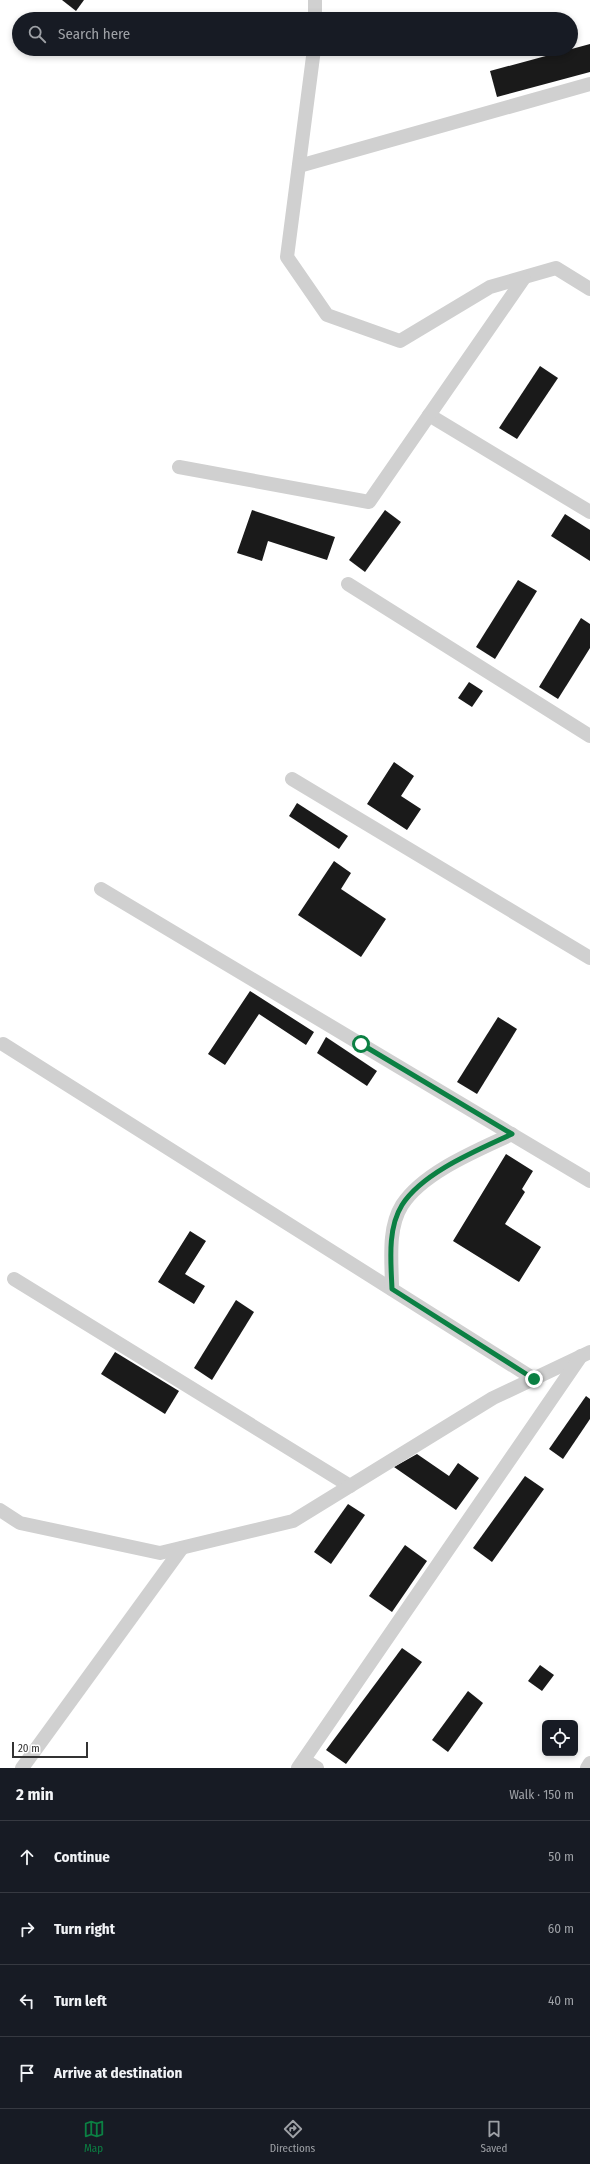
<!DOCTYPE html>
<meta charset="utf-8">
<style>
body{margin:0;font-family:"Fira Sans Condensed",sans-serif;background:#242831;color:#f1f3f6}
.controls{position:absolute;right:12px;bottom:12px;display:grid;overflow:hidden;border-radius:6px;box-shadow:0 2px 6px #0003}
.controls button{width:36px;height:36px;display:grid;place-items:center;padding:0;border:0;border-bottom:1px solid #363941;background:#171b24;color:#f1f3f6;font:20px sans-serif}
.scale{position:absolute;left:12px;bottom:10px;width:76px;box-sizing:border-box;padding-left:4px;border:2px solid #333;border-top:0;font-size:11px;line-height:14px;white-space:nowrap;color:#333;-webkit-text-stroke:3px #fff;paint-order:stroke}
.stop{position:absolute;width:12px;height:12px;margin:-9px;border:3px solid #0b8043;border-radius:50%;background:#fff}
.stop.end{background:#0b8043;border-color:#fff;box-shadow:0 1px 4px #0008}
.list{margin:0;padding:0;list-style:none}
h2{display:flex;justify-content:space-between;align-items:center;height:52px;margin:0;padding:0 16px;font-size:17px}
h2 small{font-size:13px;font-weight:400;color:#9ea1a6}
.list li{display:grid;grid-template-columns:26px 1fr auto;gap:12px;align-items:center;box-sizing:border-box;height:72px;padding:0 16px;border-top:1px solid #363941}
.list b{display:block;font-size:15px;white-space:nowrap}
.list em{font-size:13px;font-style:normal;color:#9ea1a6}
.icon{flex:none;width:22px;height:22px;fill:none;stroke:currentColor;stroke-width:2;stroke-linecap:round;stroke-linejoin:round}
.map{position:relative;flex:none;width:590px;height:1768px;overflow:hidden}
.search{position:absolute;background:#171b24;box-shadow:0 2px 6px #0003;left:12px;right:12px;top:12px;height:44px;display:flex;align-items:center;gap:10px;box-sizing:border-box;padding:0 14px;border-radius:22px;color:#9ea1a6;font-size:15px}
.sheet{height:340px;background:#171b24}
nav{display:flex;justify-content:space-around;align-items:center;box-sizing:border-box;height:56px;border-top:1px solid #363941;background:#171b24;font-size:11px;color:#9ea1a6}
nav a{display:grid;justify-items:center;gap:2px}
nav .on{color:#0b8043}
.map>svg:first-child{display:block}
.building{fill:#1a1a1a}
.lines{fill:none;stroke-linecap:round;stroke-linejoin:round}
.lane{stroke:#d0d0d0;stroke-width:14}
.route{stroke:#0b8043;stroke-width:5}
</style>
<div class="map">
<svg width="590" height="1768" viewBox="0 0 590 1768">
<rect width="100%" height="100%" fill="#fff"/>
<g class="building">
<path d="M62,0H84L76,11Z"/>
<path d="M590,44V72L497,97L490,71Z"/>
<path d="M540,366L558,378L517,439L499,428Z"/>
<path d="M252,510L335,537L327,560L268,541L262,561L237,553Z"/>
<path d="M385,510L401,522L365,572L349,560Z"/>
<path d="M565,514L590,530V561L551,536Z"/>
<path d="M518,580L537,591L495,659L476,647Z"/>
<path d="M581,618L590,624V648L558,699L539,687Z"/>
<path d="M469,682L483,691L472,707L458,698Z"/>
<path d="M394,762L414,776L401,796L421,809L407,830L367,804Z"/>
<path d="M297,803L348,836L339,849L289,816Z"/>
<path d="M334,861L351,873L341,889L386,919L361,957L298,915Z"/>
<path d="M250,991L314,1032L306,1045L259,1014L225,1065L208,1054Z"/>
<path d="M498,1017L517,1029L477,1094L457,1082Z"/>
<path d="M326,1037L377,1071L367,1086L317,1053Z"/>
<path d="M506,1154L533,1171L522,1189L525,1192L505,1224L541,1247L519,1282L453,1241Z"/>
<path d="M190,1231L206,1241L185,1274L205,1286L194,1304L158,1282Z"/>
<path d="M236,1300L254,1312L212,1380L194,1368Z"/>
<path d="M115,1352L179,1391L165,1414L101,1374Z"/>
<path d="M586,1396L590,1399V1419L563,1459L549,1449Z"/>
<path d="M417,1454L449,1476L458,1463L479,1478L456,1510L394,1467Z"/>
<path d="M525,1476L544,1489L492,1562L473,1548Z"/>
<path d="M348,1504L365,1515L331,1564L314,1552Z"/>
<path d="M405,1545L427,1561L392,1612L369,1596Z"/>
<path d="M402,1648L422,1662L346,1764L326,1750Z"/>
<path d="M540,1665L554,1675L542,1691L528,1681Z"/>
<path d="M468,1691L483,1703L448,1752L432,1740Z"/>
</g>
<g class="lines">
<g class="lane">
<path d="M315,0V19"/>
<path d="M314,49L287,257L327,315L400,341L490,287L556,268L590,289"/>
<path d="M299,166L590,84"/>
<path d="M429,415L590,512"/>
<path d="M179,467L369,502L524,278"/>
<path d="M348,584L590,736"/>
<path d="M292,779L590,958"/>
<path d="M101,889L590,1181"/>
<path d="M3,1044L534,1379"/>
<path d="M14,1279L350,1486"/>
<path d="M392,1289C392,1263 387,1229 402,1205C423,1172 478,1150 512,1134"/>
<path d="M0,1510L20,1523L160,1553L293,1521L493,1398L590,1352"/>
<path d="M304,1760L317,1768"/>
<path d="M22,1768L182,1548"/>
<path d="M298,1768L581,1356"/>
<path d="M587,1768L590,1763"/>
</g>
</g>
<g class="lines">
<path class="route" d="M361,1044L512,1134C478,1150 423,1172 402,1205C387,1229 391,1263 392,1289L534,1379"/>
</g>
</svg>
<div class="controls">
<button><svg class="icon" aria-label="locate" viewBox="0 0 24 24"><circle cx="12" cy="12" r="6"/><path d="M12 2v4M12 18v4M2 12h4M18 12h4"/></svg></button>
</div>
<div class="scale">20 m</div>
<div class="stop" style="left:361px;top:1044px"></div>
<div class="stop end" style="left:534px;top:1379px"></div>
<div class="search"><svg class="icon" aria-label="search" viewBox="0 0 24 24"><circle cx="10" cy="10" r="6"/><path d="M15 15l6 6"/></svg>Search here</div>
</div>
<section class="sheet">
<h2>2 min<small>Walk · 150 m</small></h2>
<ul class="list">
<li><svg class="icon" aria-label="ahead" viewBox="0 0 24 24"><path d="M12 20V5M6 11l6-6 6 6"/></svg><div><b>Continue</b></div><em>50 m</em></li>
<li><svg class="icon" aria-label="right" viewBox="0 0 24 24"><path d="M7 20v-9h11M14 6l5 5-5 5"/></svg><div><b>Turn right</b></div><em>60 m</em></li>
<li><svg class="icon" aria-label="left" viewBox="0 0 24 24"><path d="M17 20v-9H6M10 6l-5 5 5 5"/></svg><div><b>Turn left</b></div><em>40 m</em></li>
<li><svg class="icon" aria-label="arrive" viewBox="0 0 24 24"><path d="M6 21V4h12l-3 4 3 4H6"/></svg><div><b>Arrive at destination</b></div></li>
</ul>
</section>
<nav>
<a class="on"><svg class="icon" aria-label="map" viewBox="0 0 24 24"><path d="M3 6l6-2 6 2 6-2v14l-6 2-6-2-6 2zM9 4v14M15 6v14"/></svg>Map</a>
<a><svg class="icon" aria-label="directions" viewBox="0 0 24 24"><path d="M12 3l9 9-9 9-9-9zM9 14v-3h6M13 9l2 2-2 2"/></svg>Directions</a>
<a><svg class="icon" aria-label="saved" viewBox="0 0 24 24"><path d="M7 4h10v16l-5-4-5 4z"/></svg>Saved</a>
</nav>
